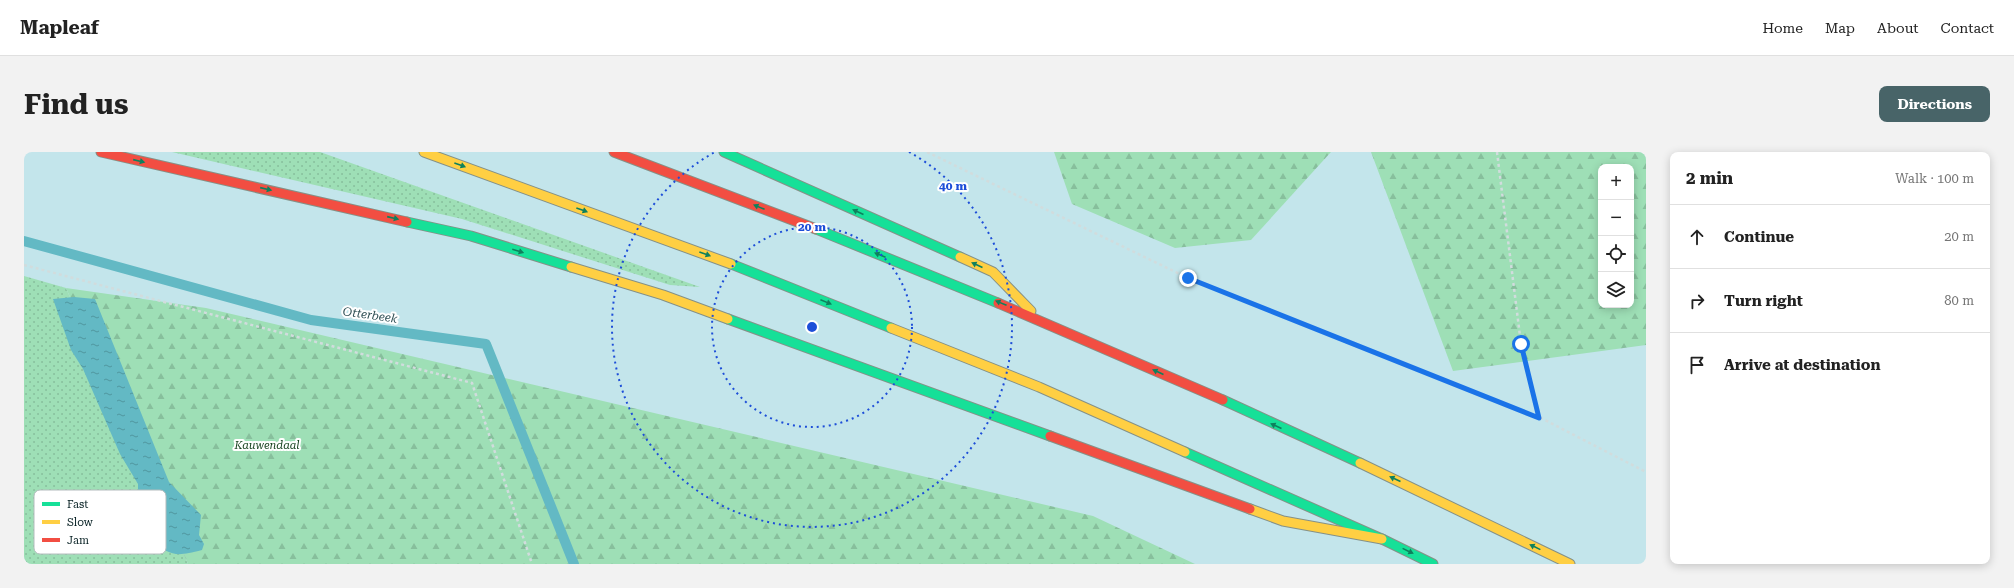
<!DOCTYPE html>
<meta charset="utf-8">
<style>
body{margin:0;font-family:"Roboto Serif",serif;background:#f2f2f2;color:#222}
.controls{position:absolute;right:12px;top:12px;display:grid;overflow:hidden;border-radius:8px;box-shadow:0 2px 10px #0003}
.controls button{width:36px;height:36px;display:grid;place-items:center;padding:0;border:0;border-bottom:1px solid #e0e0e0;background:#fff;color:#222;font:20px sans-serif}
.stop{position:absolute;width:12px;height:12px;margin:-9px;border:3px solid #1a73e8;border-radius:50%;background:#fff}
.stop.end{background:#1a73e8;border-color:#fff;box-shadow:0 1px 4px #0008}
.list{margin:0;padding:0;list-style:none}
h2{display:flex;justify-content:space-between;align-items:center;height:52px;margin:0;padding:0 16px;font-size:17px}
h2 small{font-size:13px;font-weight:400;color:#767676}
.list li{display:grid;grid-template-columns:26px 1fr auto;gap:12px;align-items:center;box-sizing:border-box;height:64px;padding:0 16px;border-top:1px solid #e0e0e0}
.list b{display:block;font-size:15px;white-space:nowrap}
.list em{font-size:13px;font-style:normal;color:#767676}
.icon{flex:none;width:22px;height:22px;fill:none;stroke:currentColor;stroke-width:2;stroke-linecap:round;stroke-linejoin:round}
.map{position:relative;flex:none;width:1622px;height:412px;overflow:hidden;border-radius:8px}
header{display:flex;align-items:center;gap:24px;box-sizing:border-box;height:56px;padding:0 20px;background:#fff;border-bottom:1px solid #e0e0e0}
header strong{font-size:19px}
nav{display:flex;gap:22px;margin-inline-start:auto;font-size:14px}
.intro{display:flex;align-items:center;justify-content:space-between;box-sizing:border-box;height:96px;padding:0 24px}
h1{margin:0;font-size:28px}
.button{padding:10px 18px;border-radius:8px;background:#486468;color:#fff;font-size:14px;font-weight:700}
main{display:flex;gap:24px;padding:0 24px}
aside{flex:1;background:#fff;border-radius:8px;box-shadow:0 2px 10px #0003}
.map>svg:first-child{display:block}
.grass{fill:url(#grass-dots)}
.forest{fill:url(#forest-firs);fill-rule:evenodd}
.water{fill:url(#water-ripples)}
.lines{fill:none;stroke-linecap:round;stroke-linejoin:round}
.stream{stroke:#63b9c4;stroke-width:10}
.fast-casing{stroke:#859187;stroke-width:11}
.slow-casing{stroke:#859187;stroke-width:11}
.jam-casing{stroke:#859187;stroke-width:11}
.path{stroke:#d1dcdd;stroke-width:2.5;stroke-dasharray:3 3;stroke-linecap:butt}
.fast{stroke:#16e098;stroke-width:9}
.slow{stroke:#ffcf43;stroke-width:9}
.jam{stroke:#f24e42;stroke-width:9}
.oneway{fill:#0e805d}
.route{stroke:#1a73e8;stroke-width:5}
.ring{fill:none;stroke:#1d4ed8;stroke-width:2;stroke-dasharray:2 4}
.labels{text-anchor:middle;stroke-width:4;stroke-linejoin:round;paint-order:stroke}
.park-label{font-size:11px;font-style:italic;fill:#16411e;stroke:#fff}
.water-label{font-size:12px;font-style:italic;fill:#315156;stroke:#fff}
.key{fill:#fff;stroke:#b4bcbd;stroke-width:1}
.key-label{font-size:11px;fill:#051f22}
.centre{fill:#1d4ed8;stroke:#fff;stroke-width:2}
.ring-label{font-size:12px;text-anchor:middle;font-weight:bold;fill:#1d4ed8;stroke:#fff;stroke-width:4;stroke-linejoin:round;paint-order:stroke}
</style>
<header>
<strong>Mapleaf</strong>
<nav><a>Home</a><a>Map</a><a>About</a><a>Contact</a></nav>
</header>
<div class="intro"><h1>Find us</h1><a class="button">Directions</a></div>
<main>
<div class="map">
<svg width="1622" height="412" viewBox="0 0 1622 412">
<defs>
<pattern id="grass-dots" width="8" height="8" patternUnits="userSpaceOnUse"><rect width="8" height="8" fill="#9edfb6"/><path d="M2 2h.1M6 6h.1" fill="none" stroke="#87bf9c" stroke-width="1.8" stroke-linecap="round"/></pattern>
<pattern id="forest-firs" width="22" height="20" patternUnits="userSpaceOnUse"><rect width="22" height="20" fill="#9edfb6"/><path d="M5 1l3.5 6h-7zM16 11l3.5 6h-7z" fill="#87bf9c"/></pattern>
<pattern id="water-ripples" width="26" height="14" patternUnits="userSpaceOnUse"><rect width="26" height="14" fill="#63b9c4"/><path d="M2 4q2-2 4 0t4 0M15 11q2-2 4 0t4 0" fill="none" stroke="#50969f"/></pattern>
</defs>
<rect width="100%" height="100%" fill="#c3e5eb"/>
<g class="grass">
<path d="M148,0H296L676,135L646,133L438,67Z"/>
<path d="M0,124L42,136L164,412H0Z"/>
</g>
<g class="forest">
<path d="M1030,0H1307L1227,88L1151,96L1048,52Z"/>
<path d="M1347,0H1622V193L1429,219ZM1577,15H1607V153H1577Z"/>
<path d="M42,136L182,156L1069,364L1171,412H164Z"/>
</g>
<path class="water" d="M50,145L71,147L145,330L177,363L175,383L180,392L178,398C151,405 148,404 125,388L129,380L126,366L114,357V332L96,302L59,217L47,198L29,147Z"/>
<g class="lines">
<path class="stream" d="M0,89L287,168L462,192L550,412"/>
<g class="fast-casing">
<g id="fast">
<path d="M700,0L936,105"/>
<path d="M383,70L447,84L547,115"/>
<path d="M792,77L974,151"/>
<path d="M707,112L867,176"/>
<path d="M704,167L1026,284"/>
<path d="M1199,248L1336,311"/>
<path d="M1161,300L1358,387L1409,412"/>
</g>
</g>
<g class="slow-casing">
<g id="slow">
<path d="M400,0L707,112"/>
<path d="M936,105L969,120L1007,159"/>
<path d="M547,115L639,143L704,167"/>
<path d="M867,176L1015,235L1161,300"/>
<path d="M1336,311L1546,412"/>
<path d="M1226,357L1259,369L1358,387"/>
</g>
</g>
<g class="jam-casing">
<g id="jam">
<path d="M77,0L383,70"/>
<path d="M590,0L792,77"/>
<path d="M974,151L1199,248"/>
<path d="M1026,284L1226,357"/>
</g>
</g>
<g class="path">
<path d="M903,0L1164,126L1515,265"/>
<path d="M1473,0L1497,192L1515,265L1622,320"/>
<path d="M0,113L448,231L508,412"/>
</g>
<use href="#fast" class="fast"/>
<use href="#slow" class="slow"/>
<use href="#jam" class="jam"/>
</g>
<defs><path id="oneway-solid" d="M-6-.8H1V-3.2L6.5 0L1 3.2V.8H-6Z"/></defs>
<g class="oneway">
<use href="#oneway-solid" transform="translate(115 9) rotate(13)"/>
<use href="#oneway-solid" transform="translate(436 13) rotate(20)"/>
<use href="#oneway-solid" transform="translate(242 37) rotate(13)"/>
<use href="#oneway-solid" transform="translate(735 55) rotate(-158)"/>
<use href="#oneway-solid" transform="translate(558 58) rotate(20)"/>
<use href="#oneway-solid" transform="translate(834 60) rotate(-156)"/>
<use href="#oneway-solid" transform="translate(369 66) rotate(13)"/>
<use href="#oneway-solid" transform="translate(494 99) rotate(17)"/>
<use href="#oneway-solid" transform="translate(681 102) rotate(20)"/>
<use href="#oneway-solid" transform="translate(856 103) rotate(-158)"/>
<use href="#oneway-solid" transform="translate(953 113) rotate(-156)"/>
<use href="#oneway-solid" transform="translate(802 150) rotate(22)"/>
<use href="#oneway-solid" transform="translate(977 151) rotate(-158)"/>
<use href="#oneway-solid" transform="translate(1134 220) rotate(-156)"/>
<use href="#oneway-solid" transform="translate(1252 274) rotate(-156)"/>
<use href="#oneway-solid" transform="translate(1371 327) rotate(-156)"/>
<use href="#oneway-solid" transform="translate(1511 395) rotate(-154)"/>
<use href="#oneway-solid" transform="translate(1384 399) rotate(26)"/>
</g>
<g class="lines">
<path class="route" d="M1164,126L1515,266L1497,192"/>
</g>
<g class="ring">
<circle cx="788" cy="175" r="100"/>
<path d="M885 0A200 200 0 1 1 691 0"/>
</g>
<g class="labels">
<g class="park-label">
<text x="243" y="297">Kauwendaal</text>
</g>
<g class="water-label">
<text transform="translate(346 163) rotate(8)" y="4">Otterbeek</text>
</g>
</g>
<rect x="10" y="338" width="132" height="64" rx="6" class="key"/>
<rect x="18" y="350" width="18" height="4" fill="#16e098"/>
<rect x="18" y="368" width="18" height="4" fill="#ffcf43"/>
<rect x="18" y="386" width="18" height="4" fill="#f24e42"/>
<g class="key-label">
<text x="43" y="356">Fast</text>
<text x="43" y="374">Slow</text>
<text x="43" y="392">Jam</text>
</g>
<circle cx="788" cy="175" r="6" class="centre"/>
<g class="ring-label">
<text x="929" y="38">40 m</text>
<text x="788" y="79">20 m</text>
</g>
</svg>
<div class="controls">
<button>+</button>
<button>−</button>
<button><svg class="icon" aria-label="locate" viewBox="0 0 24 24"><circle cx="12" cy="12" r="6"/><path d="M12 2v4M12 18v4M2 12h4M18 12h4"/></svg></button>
<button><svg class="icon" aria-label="layers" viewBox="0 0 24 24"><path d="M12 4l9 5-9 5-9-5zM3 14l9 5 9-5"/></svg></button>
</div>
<div class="stop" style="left:1497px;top:192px"></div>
<div class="stop end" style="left:1164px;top:126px"></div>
</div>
<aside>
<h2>2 min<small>Walk · 100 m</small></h2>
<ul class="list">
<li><svg class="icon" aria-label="ahead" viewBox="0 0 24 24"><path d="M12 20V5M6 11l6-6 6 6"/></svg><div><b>Continue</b></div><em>20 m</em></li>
<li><svg class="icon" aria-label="right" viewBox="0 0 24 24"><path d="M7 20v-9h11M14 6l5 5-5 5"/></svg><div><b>Turn right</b></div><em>80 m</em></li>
<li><svg class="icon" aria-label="arrive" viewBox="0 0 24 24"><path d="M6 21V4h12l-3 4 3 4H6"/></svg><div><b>Arrive at destination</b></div></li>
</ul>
</aside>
</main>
